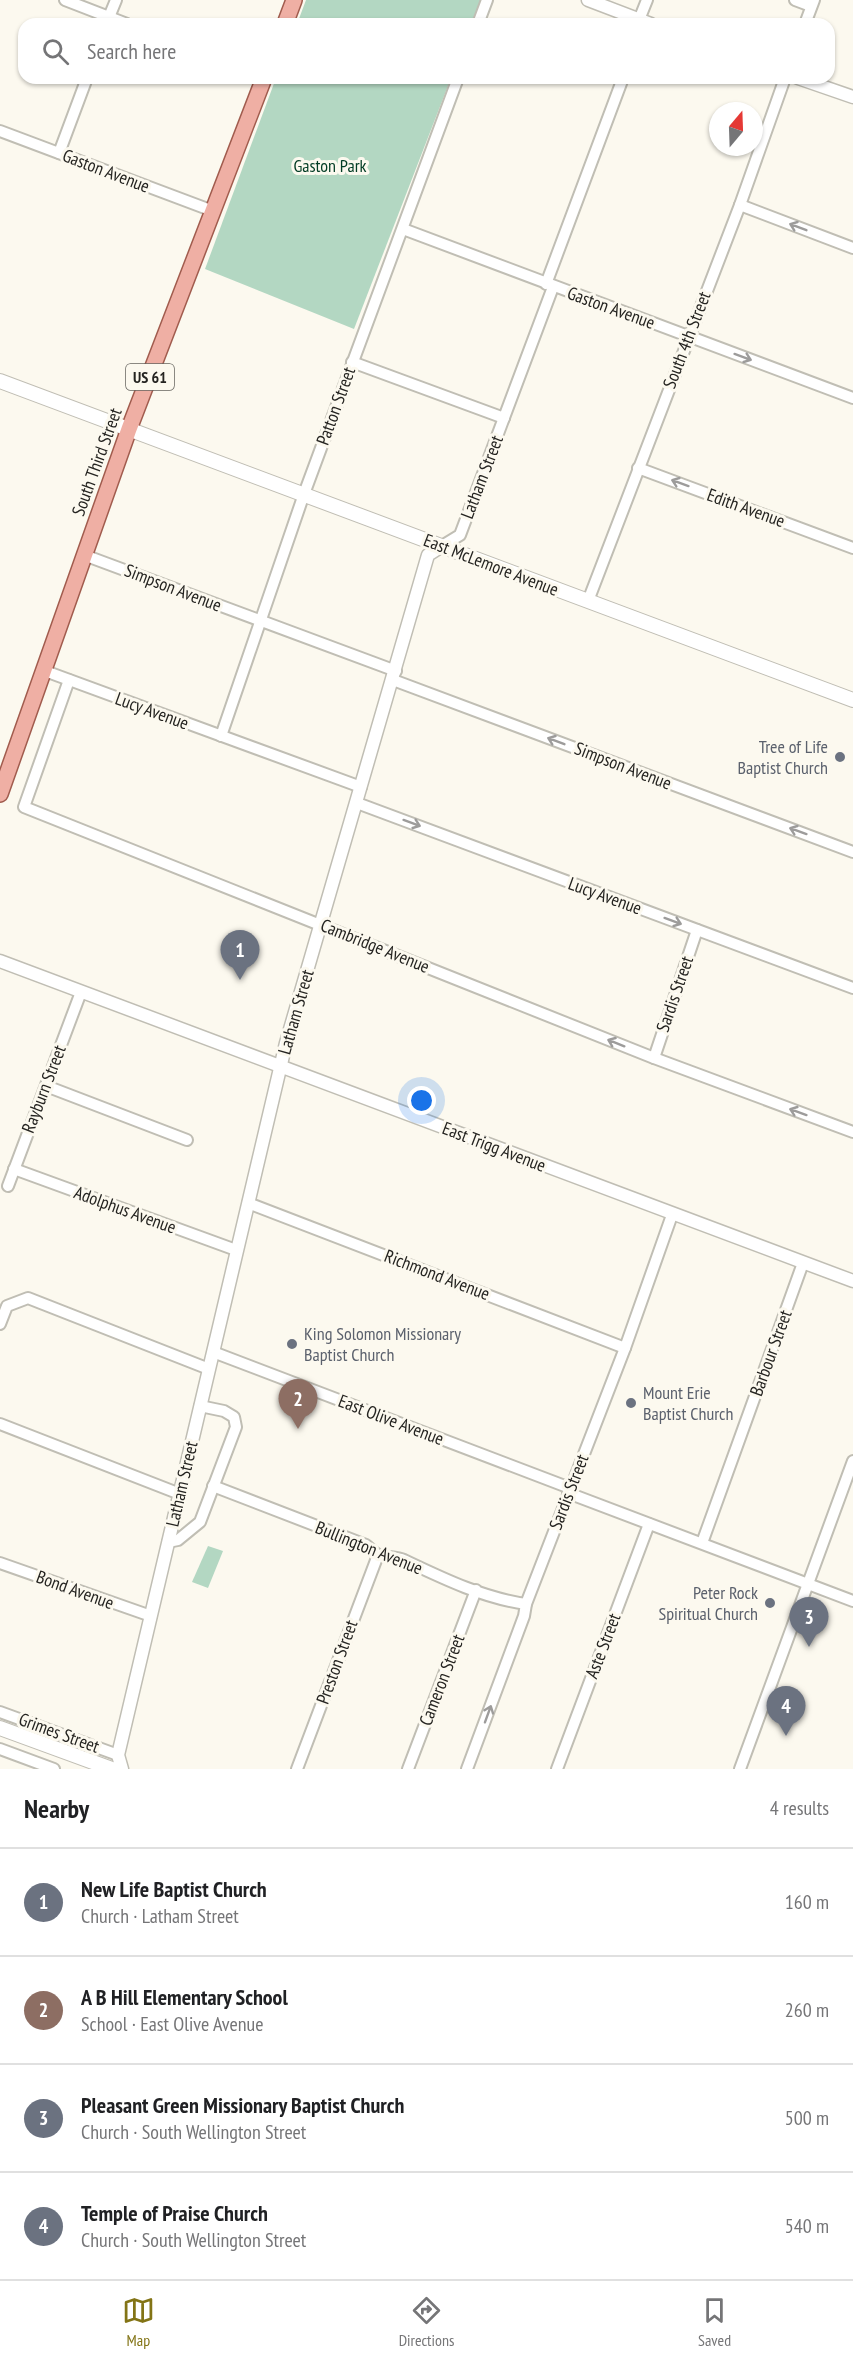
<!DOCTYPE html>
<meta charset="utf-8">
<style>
body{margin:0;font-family:"PT Sans Narrow",sans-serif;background:#f6f6f6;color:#202124}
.compass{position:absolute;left:709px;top:102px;width:54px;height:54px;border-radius:50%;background:#fff;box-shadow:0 2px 4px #0004;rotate:19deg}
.you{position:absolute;left:422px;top:1101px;width:21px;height:21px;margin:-15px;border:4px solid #fff;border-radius:50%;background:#1a73e8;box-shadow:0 0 0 9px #1a73e833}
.badge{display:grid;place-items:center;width:39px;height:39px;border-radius:50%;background:#837416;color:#fff;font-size:20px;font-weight:700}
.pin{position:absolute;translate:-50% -50px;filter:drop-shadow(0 2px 3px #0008)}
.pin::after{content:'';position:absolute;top:32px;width:21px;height:18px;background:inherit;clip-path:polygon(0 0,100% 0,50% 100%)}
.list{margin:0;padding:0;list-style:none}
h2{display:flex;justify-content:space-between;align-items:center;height:78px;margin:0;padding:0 24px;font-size:26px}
h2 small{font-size:20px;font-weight:400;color:#757577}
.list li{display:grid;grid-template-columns:39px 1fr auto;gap:18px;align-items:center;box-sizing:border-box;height:108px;padding:0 24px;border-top:2px solid #e0e0e0}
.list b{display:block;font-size:22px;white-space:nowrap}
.list p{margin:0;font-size:20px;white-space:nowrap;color:#757577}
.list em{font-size:20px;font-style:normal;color:#757577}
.icon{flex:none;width:33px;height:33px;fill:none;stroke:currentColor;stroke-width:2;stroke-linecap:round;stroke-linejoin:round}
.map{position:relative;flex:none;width:853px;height:1769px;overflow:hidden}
.search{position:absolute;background:#fff;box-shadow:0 2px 4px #0004;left:18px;right:18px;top:18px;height:66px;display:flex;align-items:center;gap:15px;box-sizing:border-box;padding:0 21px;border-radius:18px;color:#757577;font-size:22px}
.sheet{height:510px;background:#fff}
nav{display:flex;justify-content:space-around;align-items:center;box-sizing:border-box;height:84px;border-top:2px solid #e0e0e0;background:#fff;font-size:16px;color:#757577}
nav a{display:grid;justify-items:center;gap:3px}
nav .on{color:#837416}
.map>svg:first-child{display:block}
.green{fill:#b3d7c2}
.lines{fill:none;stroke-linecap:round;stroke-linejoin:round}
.minor-casing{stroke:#c0beb4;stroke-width:14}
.tertiary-casing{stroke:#c0beb4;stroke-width:15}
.secondary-casing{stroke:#c0beb4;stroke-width:16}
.primary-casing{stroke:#a15c4e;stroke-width:18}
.minor{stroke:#fff;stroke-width:10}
.tertiary{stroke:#fff;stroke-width:12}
.secondary{stroke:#fff;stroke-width:14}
.primary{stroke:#efafa4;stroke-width:15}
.oneway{stroke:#9d9c9b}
.worship-dot{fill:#6b7280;stroke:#fcf9ef;stroke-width:2}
.labels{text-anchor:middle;stroke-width:6;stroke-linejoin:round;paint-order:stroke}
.shield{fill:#fcf9ef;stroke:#66645f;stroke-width:1.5}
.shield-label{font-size:16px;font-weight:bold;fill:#252421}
.park-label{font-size:18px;fill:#023c24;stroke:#fcf9ef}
.street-label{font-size:18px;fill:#252421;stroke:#fcf9ef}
.worship-label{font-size:18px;fill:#5b616d;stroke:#fcf9ef;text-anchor:end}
</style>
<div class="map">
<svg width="853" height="1769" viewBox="0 0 853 1769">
<rect width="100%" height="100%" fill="#fcf9ef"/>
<g class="green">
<path d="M306,0H481L471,24H297Z"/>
<path d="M276,78H451L354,329L205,269Z"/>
<path d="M208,1546L223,1551L208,1588L192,1582Z"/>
</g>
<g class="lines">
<g class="minor-casing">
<g id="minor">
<path d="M65,0L127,24"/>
<path d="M795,0L811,6"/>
<path d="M639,20L647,0"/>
<path d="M107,22L116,0"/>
<path d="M478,24L487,0"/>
<path d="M805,24L814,0"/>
<path d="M0,131L213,211"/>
<path d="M59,153L87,78"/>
<path d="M740,205L853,248"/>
<path d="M403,229L853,398"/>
<path d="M546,284L623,78"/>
<path d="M352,362L504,418"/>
<path d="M638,468L853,548"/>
<path d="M442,546L460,535L553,287"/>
<path d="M84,555L396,671"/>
<path d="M588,601L740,205L785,78"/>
<path d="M45,671L361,787"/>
<path d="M69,680L24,807L654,1058L853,1132"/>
<path d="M393,680L853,852"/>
<path d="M221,736L304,494L458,78"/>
<path d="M357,803L853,988"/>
<path d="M654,1058L697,930"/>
<path d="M46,1086L187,1140"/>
<path d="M14,1169L236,1250"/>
<path d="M8,1186L81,992"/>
<path d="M248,1203L625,1348"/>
<path d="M0,1324L7,1306L28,1298L209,1369"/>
<path d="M213,1352L570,1488"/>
<path d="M0,1424L180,1494"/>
<path d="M213,1486L366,1545C370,1548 373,1552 377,1554C384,1558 395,1556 404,1560C442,1578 483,1598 526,1604"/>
<path d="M568,1493L853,1601"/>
<path d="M168,1542L178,1540L200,1522L236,1427L234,1417L224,1411L200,1406"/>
<path d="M702,1543L803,1263"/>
<path d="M0,1563L151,1616"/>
<path d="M0,1712L118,1755"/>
<path d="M0,1749L54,1769"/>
<path d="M297,1769L378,1555"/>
<path d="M408,1769L476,1590"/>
<path d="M467,1769L524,1616L526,1604L625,1348L672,1215"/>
<path d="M557,1769L649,1524"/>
<path d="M740,1769L853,1461"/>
</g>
</g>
<g class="tertiary-casing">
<g id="tertiary">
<path d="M588,0L651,24"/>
<path d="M798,78L853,97"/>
<path d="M0,961L853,1281"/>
<path d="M122,1769L118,1755L286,1043L428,555L442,546"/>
</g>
</g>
<g class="secondary-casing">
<g id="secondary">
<path d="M0,381L853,700"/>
<path d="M0,1728L112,1769"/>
</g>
</g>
<g class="primary-casing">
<g id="primary">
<path d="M285,24L294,0"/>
<path d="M0,794L129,429L264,78"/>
</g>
</g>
<use href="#minor" class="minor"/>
<use href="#tertiary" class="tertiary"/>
<use href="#secondary" class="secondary"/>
<use href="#primary" class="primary"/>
</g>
<defs><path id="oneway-shaft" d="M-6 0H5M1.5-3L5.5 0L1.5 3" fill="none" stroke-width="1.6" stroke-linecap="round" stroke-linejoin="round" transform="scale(1.5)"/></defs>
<g class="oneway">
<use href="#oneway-shaft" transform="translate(798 227) rotate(-159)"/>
<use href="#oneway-shaft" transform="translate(743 357) rotate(20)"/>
<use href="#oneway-shaft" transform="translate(680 483) rotate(-160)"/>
<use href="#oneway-shaft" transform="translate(556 741) rotate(-159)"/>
<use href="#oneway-shaft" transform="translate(412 823) rotate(20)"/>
<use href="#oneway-shaft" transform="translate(798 831) rotate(-160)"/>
<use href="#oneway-shaft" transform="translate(673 921) rotate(20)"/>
<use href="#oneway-shaft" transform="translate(616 1043) rotate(-158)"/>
<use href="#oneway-shaft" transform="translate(798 1112) rotate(-160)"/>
<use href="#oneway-shaft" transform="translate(488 1714) rotate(-70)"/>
</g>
<g class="worship-dot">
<circle cx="840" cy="757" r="6"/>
<circle cx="292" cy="1344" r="6"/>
<circle cx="631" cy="1403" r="6"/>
<circle cx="770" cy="1603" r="6"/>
</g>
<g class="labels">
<rect class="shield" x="126" y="364" width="48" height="26" rx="4.5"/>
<g class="shield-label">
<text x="150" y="383">US 61</text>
</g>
<g class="park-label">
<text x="330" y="172">Gaston Park</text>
</g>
<g class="street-label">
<text transform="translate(106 171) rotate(21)" y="6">Gaston Avenue</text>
<text transform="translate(611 308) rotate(20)" y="6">Gaston Avenue</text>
<text transform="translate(687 340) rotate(-69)" y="6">South 4th Street</text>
<text transform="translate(336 406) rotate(-70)" y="6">Patton Street</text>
<text transform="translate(97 462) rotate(-70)" y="6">South Third Street</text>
<text transform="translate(482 477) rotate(-69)" y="6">Latham Street</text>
<text transform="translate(746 508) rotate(20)" y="6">Edith Avenue</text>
<text transform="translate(491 565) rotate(21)" y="6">East McLemore Avenue</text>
<text transform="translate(173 588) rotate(21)" y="6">Simpson Avenue</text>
<text transform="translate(152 711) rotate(20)" y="6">Lucy Avenue</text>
<text transform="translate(623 766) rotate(21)" y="6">Simpson Avenue</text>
<text transform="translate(605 896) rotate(20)" y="6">Lucy Avenue</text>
<text transform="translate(375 946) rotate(22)" y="6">Cambridge Avenue</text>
<text transform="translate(675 994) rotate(-71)" y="6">Sardis Street</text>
<text transform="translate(296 1012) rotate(-74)" y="6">Latham Street</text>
<text transform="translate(44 1089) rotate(-69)" y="6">Rayburn Street</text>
<text transform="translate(494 1147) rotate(21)" y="6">East Trigg Avenue</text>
<text transform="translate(125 1210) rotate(20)" y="6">Adolphus Avenue</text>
<text transform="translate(437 1275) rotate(21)" y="6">Richmond Avenue</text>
<text transform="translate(771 1353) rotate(-70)" y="6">Barbour Street</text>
<text transform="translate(391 1420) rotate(21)" y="6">East Olive Avenue</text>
<text transform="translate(182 1484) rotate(-77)" y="6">Latham Street</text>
<text transform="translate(569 1492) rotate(-69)" y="6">Sardis Street</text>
<text transform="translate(369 1548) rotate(22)" y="6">Bullington Avenue</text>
<text transform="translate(75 1590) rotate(20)" y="6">Bond Avenue</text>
<text transform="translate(603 1646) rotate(-69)" y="6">Aste Street</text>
<text transform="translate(337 1662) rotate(-70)" y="6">Preston Street</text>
<text transform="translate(442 1680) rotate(-69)" y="6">Cameron Street</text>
<text transform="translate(59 1733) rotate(20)" y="6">Grimes Street</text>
</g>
<g class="worship-label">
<text x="828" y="753">Tree of Life<tspan x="828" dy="21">Baptist Church</tspan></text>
<text x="304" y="1340" text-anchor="start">King Solomon Missionary<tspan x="304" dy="21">Baptist Church</tspan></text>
<text x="643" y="1399" text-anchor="start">Mount Erie<tspan x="643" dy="21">Baptist Church</tspan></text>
<text x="758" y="1599">Peter Rock<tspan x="758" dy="21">Spiritual Church</tspan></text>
</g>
</g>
</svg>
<svg class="compass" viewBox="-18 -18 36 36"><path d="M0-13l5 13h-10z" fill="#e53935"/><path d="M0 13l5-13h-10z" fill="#757577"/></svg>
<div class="you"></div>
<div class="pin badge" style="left:240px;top:980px;background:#6b7280">1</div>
<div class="pin badge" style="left:298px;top:1429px;background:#8d6e63">2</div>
<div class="pin badge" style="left:809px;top:1647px;background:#6b7280">3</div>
<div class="pin badge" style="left:786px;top:1736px;background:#6b7280">4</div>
<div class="search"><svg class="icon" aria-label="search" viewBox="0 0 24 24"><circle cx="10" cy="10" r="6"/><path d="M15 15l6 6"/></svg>Search here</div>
</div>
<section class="sheet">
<h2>Nearby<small>4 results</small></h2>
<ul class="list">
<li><span class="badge" style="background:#6b7280">1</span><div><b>New Life Baptist Church</b><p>Church · Latham Street</p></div><em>160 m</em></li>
<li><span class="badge" style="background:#8d6e63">2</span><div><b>A B Hill Elementary School</b><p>School · East Olive Avenue</p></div><em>260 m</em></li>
<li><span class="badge" style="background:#6b7280">3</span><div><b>Pleasant Green Missionary Baptist Church</b><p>Church · South Wellington Street</p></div><em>500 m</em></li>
<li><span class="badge" style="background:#6b7280">4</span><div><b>Temple of Praise Church</b><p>Church · South Wellington Street</p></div><em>540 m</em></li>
</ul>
</section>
<nav>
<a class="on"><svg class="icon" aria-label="map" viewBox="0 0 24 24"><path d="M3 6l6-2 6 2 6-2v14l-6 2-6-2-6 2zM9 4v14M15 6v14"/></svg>Map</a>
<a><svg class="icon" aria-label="directions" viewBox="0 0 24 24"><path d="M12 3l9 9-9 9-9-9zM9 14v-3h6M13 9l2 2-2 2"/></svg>Directions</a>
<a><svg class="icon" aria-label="saved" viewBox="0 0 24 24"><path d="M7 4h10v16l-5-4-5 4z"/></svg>Saved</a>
</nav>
